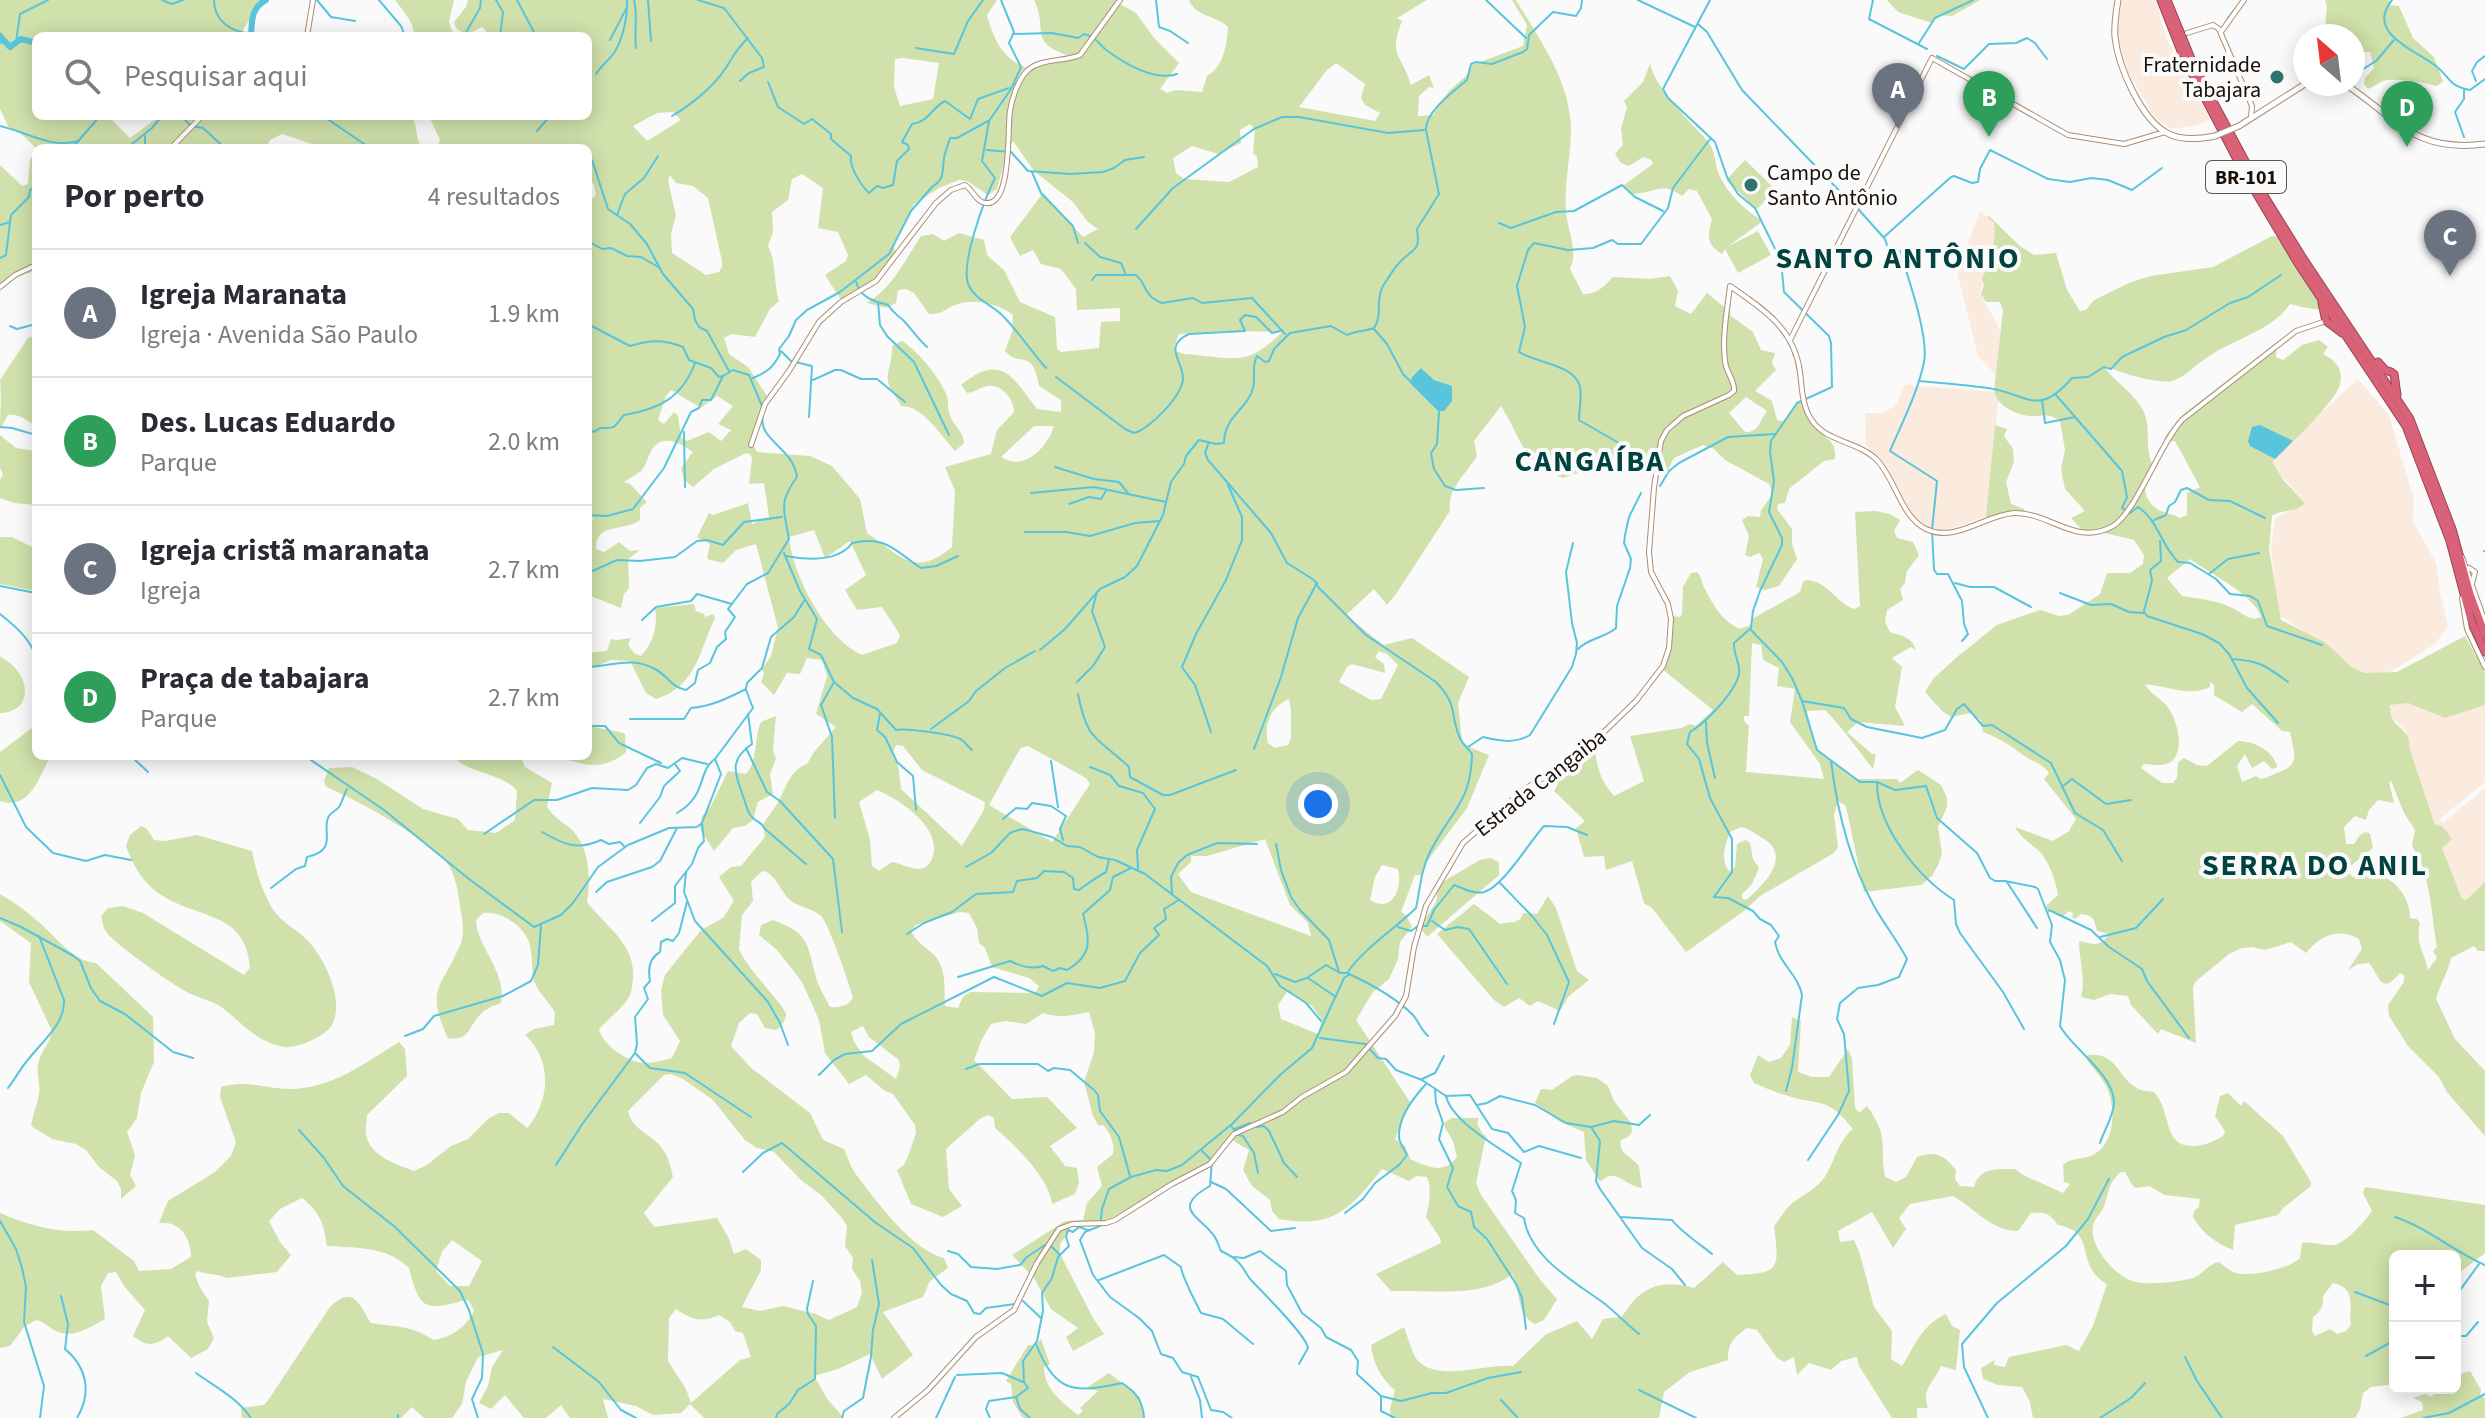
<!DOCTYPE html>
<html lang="pt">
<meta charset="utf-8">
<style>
body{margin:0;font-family:"Source Sans 3",sans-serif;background:#f2f2f3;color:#2b2b33}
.controls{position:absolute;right:24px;bottom:24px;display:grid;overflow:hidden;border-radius:12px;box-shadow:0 4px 20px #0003}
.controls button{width:72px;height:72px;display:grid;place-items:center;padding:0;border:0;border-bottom:2px solid #e1e1e2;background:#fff;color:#2b2b33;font:40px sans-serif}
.compass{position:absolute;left:2293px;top:24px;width:72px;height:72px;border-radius:50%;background:#fff;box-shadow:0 4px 20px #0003;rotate:332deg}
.you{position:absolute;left:1318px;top:804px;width:28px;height:28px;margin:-20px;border:6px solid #fff;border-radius:50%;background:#1a73e8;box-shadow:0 0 0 12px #1a73e833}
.badge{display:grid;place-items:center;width:52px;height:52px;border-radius:50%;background:#ea580c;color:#fff;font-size:26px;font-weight:700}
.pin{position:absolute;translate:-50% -66px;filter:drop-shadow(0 2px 4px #0008)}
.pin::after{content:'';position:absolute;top:42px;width:28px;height:24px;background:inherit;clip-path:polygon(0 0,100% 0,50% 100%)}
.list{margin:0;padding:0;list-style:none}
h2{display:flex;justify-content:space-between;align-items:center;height:104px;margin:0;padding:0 32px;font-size:34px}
h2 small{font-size:26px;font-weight:400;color:#7c7c81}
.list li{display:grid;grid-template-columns:52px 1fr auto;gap:24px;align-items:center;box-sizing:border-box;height:128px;padding:0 32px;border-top:2px solid #e1e1e2}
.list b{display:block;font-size:30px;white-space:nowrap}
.list p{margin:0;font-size:26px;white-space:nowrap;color:#7c7c81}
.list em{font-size:26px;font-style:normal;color:#7c7c81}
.icon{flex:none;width:44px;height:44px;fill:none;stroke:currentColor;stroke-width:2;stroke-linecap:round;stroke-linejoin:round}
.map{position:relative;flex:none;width:2485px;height:1418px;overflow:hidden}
.search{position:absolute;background:#fff;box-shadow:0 4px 20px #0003;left:32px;top:32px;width:560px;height:88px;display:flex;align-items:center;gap:20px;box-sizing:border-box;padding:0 28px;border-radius:12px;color:#7c7c81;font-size:30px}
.panel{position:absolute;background:#fff;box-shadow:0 4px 20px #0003;left:32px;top:144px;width:560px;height:616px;border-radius:12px}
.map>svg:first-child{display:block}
.built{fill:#faebde}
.green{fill:#d0e1ab;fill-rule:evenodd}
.water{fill:#59c5dc}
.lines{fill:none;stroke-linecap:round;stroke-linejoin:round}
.stream{stroke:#59c5dc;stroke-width:2}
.river{stroke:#59c5dc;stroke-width:6}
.tertiary-casing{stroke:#aa8d75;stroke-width:6}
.secondary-casing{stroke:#aa8d75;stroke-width:7}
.motorway-casing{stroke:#964550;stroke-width:9}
.tertiary{stroke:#fff;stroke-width:4}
.secondary{stroke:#fff;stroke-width:5}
.motorway{stroke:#d96278;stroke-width:7}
.secondary-bridge-casing{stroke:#aa8d75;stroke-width:7;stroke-linecap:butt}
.secondary-bridge{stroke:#fff;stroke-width:5}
.poi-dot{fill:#2c746f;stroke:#fafafa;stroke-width:3}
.labels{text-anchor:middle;stroke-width:8;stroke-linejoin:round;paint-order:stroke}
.shield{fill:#fafafa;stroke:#5c564f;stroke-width:2}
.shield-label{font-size:20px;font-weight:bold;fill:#190f06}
.poi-label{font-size:22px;fill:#190f06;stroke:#fafafa;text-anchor:end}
.street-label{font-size:22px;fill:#190f06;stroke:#fafafa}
.district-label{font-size:30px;font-weight:bold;letter-spacing:2px;fill:#00423e;stroke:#fafafa}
</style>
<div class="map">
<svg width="2485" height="1418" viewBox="0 0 2485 1418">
<rect width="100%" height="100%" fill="#fafafa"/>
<g class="built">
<path d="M2121,0H2156L2167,40L2210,119L2197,125L2171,129L2154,116L2129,74L2117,35Z"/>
<path d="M1980,211L2000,226L1980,293L2000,330L1999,378L1978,356L1957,272Z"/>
<path d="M2358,379L2389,415L2414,500L2413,521L2436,563L2440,593L2448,626L2435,644L2388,673L2359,674L2332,650L2279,615L2275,584L2271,549L2275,518L2306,503L2268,461Z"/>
<path d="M1904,385L1999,392L1988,516L1947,530L1929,527L1916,519L1906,506L1887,468L1866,445L1865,413H1880L1892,408L1897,403Z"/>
<path d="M2408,703L2445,718L2485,705V782L2440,819L2443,823L2485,788V882L2466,900L2462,899L2442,848L2452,839L2442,827L2435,825L2409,747L2406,731L2392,717L2389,704Z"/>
</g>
<g class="green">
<path d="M0,0H264L243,29V36H36V116H108L130,138L160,116H411C418,125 415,138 422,148H315L312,144L282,134L270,140L266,148H36L18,131L10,130L0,109Z"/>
<path d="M395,0H454L449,22L454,36H414C414,21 403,11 395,0Z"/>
<path d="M468,0H997L987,15C993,38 1003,60 1027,68L1042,61L1070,56C1027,42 1049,30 1034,0H1121L1120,4L1136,13L1154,38L1179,63L1160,89L1167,93L1176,90L1202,92L1207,76C1223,68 1227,44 1228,27C1216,15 1197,18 1189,0H1427L1397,18L1402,21C1388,57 1401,52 1411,85L1429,75L1434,88L1429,87L1419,96L1418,116L1433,115L1449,91L1467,75L1472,65L1523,46L1527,25L1512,0H1516C1540,40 1570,81 1571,129C1571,156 1564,183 1566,210C1567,231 1579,250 1570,269L1583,294C1597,294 1604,287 1613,277L1650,279L1670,276L1678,291L1675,306L1691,314L1707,293L1729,311L1731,316L1753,332L1761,350L1775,353L1772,363L1776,370L1755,391L1772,401L1777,420L1785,422L1795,405L1801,401C1805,410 1808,418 1814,426C1825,439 1837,440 1835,459L1824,461L1795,484L1789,489L1785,503L1778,504L1777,509L1792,529V544L1797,559L1779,586L1765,590L1756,587L1763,559L1759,553L1750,557L1745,555L1749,536L1742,520L1748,516L1760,517L1761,510L1773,494L1769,484L1725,460L1714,449L1703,445L1674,458L1668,470L1649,475L1595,467L1563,478C1520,460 1523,441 1501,406L1474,441L1477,456C1466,474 1447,489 1450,511L1396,594L1387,605L1374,589L1346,615L1383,645L1412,638L1469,677L1458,703L1462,741L1469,747L1489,755L1467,808L1425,864L1422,875H1415L1401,912L1406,915L1412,927L1400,942L1398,959L1389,979L1373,992L1356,1020L1410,1102L1395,1139L1405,1146L1410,1159C1428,1167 1444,1175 1457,1157L1453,1141L1444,1126L1445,1122L1452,1118H1479L1477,1123L1482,1133L1486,1136L1476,1183L1481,1195L1541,1281L1557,1299L1544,1320L1535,1324C1515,1315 1522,1292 1512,1274C1484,1298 1434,1290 1399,1291H1391L1376,1274L1441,1243L1440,1238L1426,1217C1429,1206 1432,1188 1427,1177L1417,1176L1409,1181L1382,1169C1350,1209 1334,1229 1279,1219L1272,1211L1270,1200L1252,1186L1243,1170L1249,1150L1232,1140L1224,1143L1215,1158L1110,1219L1095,1225H1072L1060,1245V1254L1093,1318L1104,1334L1073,1351L1066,1337L1078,1328L1051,1309L1034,1278L1012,1255L1065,1221L1083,1220L1087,1203L1102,1186L1097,1167L1113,1154C1115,1144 1110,1132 1103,1125L1099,1126L1093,1116L1084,1082L1094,1052L1095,1033L1089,1012C1072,1015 1062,1019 1043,1013L1026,1024L1005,1021L991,1024L982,1039L974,1060L1012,1099L1047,1097L1077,1128L1050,1146L1065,1166L1077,1168L1079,1183L1075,1194L1052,1204C1050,1179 1015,1145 995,1128L994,1118L988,1115L981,1118L946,1149L949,1189L962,1206L943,1217L911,1204L897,1170L904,1165L910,1151L916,1133L915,1125L893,1094L885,1091L866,1075L849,1084L825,1053L819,1020L802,982L777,950L759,935L761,925L773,920C814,935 806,947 818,983C821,991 826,999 830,1007C839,1008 848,1006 853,998C849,984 829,924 821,916C812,908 797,907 789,899C779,889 778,878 765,871L761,872L751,882L753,901L742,915L739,949C744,965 786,1008 786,1014C786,1018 783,1023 781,1027L776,1030L765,1028L757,1014L750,1013L739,1023L731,1046L750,1067L810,1113L823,1140L844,1149C848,1158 851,1169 858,1177C877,1202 913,1251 944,1258L948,1268L930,1281L923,1297L883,1312L913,1355L882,1379L870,1354L838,1369L814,1376L828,1400L844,1418H704L690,1404L681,1413L653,1415L636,1406L603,1399L608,1418H570L561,1405L546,1418H524L505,1395L491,1409L479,1403L488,1386L492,1367L503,1350L478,1357L466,1382L462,1404L452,1418H424L412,1407L401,1418H242L241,1408L264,1405L269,1399L330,1307C353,1284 359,1304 371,1323C400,1328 407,1324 434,1340C452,1337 466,1327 474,1311L469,1301L466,1300C425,1311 420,1311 409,1268C387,1246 356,1248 327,1246C324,1224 320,1212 302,1198L280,1209L269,1221L280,1242L291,1255L277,1272L226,1278C218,1273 206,1275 197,1271L195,1274L199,1286L209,1301L207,1322L214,1338L208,1349L191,1358L168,1336C154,1346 147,1347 133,1336L145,1310L124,1286L116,1272L108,1273L101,1286L105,1319C89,1328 71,1340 54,1330C47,1326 45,1322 36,1320L25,1326L10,1346L0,1348V1213C30,1226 60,1234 93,1230L134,1261L139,1271L171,1269L191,1257C191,1238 180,1220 159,1223L168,1201L215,1172L231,1156L236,1142L220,1097L221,1087C246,1079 265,1089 290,1089C331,1089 365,1063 399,1042L405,1049L407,1076L367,1115C367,1121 365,1130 366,1135C371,1157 396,1164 414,1171L427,1165L451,1146L468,1139L488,1119L499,1113H509L527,1128C550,1102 553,1060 525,1035L534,1029L554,1025L555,1013C550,1002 538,993 534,981C531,969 533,955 529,942C523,925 501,911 483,913L476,920C478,950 507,971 501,1003C495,1006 488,1007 483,1012C468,1024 471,1042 448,1038C424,988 443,987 461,943C465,931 462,918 460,906C458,892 456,878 449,866C433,841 354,798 326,787L324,781L329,768L352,767L377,779L423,809L458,819L468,830L496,833L515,820L517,791C502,772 472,776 452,756H520L525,767L552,783L547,806C552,816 561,821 570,828C590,846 591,879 587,902C606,927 636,944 633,979C632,986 632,992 629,997C622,1009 608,1019 599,1029C602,1045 629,1063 645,1063C654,1063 664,1060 672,1058L680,1041L663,1015L661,990L665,975L701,930L723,918L734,901L719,877L731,867L741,866L765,837L763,825C767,817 773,811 777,804C785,790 790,770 807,764L814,752L836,727L816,714L827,676L822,660L807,658L800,674L787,673L774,695L761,682L764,674L762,669L771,656L778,628L756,544L736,550L723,563L707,559L710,544L697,537L709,513L713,515L748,503L752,524L769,517L764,483L749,484L752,458L750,454L746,453L714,469L693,487L684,480L681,468L693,452C679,442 660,432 650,453C647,459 646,466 641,471C636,475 630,478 624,482L630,484L647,502L640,508V520C623,533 596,521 596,549L604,552L619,542L630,551L640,550L628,559L629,588L624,594L621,608L593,597L588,592V531L593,519L588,510V202L596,195L594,185L588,177V148H437L440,140L429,116H588V36H491L482,27L466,35L456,28L454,22L466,7ZM903,58L939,63L933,99L900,106L894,87L895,59ZM1336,63L1365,84L1361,98L1365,105L1380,113L1375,121L1299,107L1327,70ZM673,112L681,120L647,141L633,126L657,113ZM1250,124L1255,129L1253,154L1257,156L1258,167L1229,182L1184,179L1176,173L1173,158L1192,146L1218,154L1241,143L1240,130ZM1013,141L1034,171L1073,202L1088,222L1098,229L1083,237L1043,193L1010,237L1020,256L1033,250L1041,264L1061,269L1076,289L1077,310L1120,308V321L1101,322L1099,348L1061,352L1057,349L1055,317L1020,302L1004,270L987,255L984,240L959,233L944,241L933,234L921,236C904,261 894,286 867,303L886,308L896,303L898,290L906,289L914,293L929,314C945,314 945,308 958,304C974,298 1000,304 1013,315L1012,332L1005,351C1021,369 1032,346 1039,386L1061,400V412L1037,409C1014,379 1002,351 961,385L967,393C975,392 980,388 987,386C1002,384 1014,399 1014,412L997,430L991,454L945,467L955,491L952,547C914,579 900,555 867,533L860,499L832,466L810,456L757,452L753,445L767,396L748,367L729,354L724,338L732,334L755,337L770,309L779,301C773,282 777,264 768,246L773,232L772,212L788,200L792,179L802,174L823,188L818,228L838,232L848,255L846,261L825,275L841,300L875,281L896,254L893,245L914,204L939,188L959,180L967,181L988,195L997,189L1007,152ZM670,175L676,183L693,186L708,198L722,261V267L719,272L706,275L672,253L671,234L676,215L668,181ZM1230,331L1282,332C1246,369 1232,357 1184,354L1176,351L1174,347L1179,334ZM671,390L701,408L717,396L733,406L718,424L731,430L721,441L709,432L687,441L681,438L678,416L674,412L664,424L658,420L666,396ZM1746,397L1767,411C1760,420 1759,433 1745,432L1729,413ZM1034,426H1054C1047,448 1024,472 1001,457ZM814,530L825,558L850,541L866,575L845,590L857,610L882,607L900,635L897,643L862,655C825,638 793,576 789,537ZM1379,651L1387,654L1398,665L1381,699L1371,700L1339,682L1347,667L1352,664L1385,673L1384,664L1375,657ZM1289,699L1291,711V738L1288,745L1275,748L1268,743C1263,724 1271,707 1289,699ZM896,745L903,746L922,770L985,802L984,810L962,846L901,789L898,765L892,755ZM1028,746L1086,778L1090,784L1052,842L989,805L1017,754L1021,748ZM877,790C900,800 944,828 932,859C929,865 925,869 917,869C909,868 901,864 892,862L879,871L872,866L870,840L859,802ZM1265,839L1290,905L1308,923L1311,936L1191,892L1178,874L1191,862V856H1207ZM1382,865L1398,869C1403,888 1392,914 1370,900L1375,877ZM959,912L969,913L977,928L979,943L985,948L992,967L1029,978L1039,986L1035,993L970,992L963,997L958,1008L945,1006C944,989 947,968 934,955C926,947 916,942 911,931L916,925ZM1287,992L1312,1006L1322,1020L1318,1034L1281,1019L1278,1005ZM863,1026L869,1037L899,1060L900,1067L896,1079L864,1056L854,1042L851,1032ZM671,1074L683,1079L713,1100L745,1140L757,1148L774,1152L801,1180L821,1195L842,1218L847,1226L845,1246L853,1258L852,1269L860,1281L862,1293L857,1307L829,1320L816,1314L783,1306L760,1311L742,1307L761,1270V1260L746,1249L734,1254L729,1239L717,1218L654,1227L644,1213L673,1177C671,1169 669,1158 664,1151C655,1135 632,1131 628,1111L664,1075ZM452,1240L482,1261L469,1286H450L436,1271L442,1252ZM676,1309C692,1320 701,1323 719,1315L730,1322L735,1331L743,1333L751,1357L740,1360L691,1403L686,1389L668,1361L669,1318Z"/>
<path d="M1887,0H1980L1952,16L1939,15L1932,23L1898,12Z"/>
<path d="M2325,0H2389V5L2399,6L2413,38L2434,57L2443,82L2436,86C2424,82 2400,79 2387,80C2380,81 2374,87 2368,89L2364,84L2365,78L2374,68L2370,52H2353V36H2328C2322,22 2330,10 2325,0Z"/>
<path d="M1650,64C1659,95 1689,119 1709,143C1715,151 1715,162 1718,172C1725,191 1746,212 1763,221L1727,247L1758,231L1771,255L1738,273L1725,249L1722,254C1705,244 1708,234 1712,219L1697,191L1689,189L1682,196C1661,181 1656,193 1633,194L1624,185L1653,164L1651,160L1643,157L1629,166L1621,163L1615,154L1623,145L1621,129L1627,107L1624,101L1643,82Z"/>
<path d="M36,149V267L30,273L13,276L0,288V165L22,186L28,184L30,160Z"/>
<path d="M1745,160L1776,190L1757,209L1726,180Z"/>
<path d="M1989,216L2020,246L2034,255L2056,253L2067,290L2080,311L2086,310L2094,300L2131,282L2151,276L2213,267L2272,236L2277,237L2321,305L2320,309C2312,310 2299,306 2290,304C2272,331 2234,339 2208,357C2196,364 2186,377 2172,381C2157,384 2120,373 2106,366L2104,367C2116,383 2142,399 2146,418C2150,435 2145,445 2152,464C2143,480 2140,501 2161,511C2168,514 2173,514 2180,518L2187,515V493L2200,487L2175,441H2165L2164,438L2182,415L2277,342L2276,357L2283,360L2302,345L2319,340L2328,347L2323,354C2335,360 2344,369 2340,384C2336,402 2287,447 2272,462L2284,481L2305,503C2297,513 2282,509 2272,516L2269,549L2281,620L2326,643L2350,666L2364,673L2397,672L2465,636L2485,672V705L2445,718L2408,703L2389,705C2391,709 2390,714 2392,718C2399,731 2411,731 2409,747L2435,825L2442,826L2452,839L2442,848L2462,899L2466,900L2485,882V951H2478L2474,946L2451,958C2448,972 2440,984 2436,999L2455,1039L2485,1071V1136L2447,1092L2439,1077L2408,1046L2389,1016L2388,1005L2404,982V975L2400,973C2380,996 2381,977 2369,963L2358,964L2348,970L2362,949L2359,939C2337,927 2320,936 2306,953L2291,942L2265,950L2252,947L2242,948L2229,954L2195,982L2193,988L2196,1043L2161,1029L2158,1034L2131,1005L2128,996L2110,994L2094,1000L2081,997C2086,979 2079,959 2079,941C2090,943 2100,949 2109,934L2097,931C2094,920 2094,915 2081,914L2075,919L2072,917L2073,913L2069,911L2062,917L2056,915L2052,910L2048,913L2046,906L2058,895C2056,881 2049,861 2039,851C2030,843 2021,838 2015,827L2053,841L2069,831L2076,819L2044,779L2049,773C2042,763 2033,762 2023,755C2007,743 2002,740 1983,732L1981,720L1971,713L1951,717L1942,711L1925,692L1934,678L1957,657L1997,625L2040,610L2059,616L2068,615L2100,594L2107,573H2130L2143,564L2144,555L2134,540L2100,532H2084L2071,518L2085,511L2065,489L2061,469L2065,450L2060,421C2048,412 2042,417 2029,416C2015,414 1997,406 1994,391L2003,310L2000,302H1986L1981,294L1984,285L1982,278C1990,266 1997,237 1994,223L1987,217ZM2190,559C2211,574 2254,595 2261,617C2250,622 2243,613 2232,608C2217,600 2200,599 2182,596L2167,578ZM2210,682L2214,685V695L2242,712L2252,704L2282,731L2290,732C2293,750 2302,765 2279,772C2272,775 2268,778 2260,779L2256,776L2242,782L2237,766L2245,754L2252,768L2264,761L2272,769L2277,767C2274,751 2254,741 2238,741L2207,766L2197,765L2184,758L2178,762L2177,778L2173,783H2162L2141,768L2144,764C2152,764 2160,767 2169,763C2187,754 2177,717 2166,705C2159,697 2149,693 2145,684C2165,686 2191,697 2210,687ZM2391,781L2404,813L2415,830L2412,846C2431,874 2431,914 2437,947L2433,951L2437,958L2428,970C2425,951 2415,947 2420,923L2417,919L2410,918C2410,889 2381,864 2353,877L2348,872V868L2373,848L2370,834L2366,832L2360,835L2354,844H2346L2344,827L2355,816L2366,820L2369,810L2378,800L2394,803L2389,782Z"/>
<path d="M35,321L36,427C29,421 19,413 8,415L0,429C0,411 2,397 0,380L28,338L33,336Z"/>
<path d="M902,341C917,350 941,379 947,396C949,403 947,408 950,415C953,426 963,430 964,443L955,451C941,436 924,406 901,406C897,398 889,389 888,381C886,374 893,358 892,346Z"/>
<path d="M1995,425L2007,429L2004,436L2013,449L2014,462L2006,482L2011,504L2024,509L2026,513L2012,512L1986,518Z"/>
<path d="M0,435L16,448L36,451V505L14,503L0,498V480L3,474L0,468Z"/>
<path d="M1876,511L1890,514L1900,520L1894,531L1897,538L1913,542L1919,555L1907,571L1905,583L1900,589L1903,600L1887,610L1885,622L1890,632C1902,636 1912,637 1916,650L1911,647L1892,658L1902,667L1895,707L1905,726L1858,722L1847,732L1872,754H1876L1873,769C1857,749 1843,728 1825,710L1807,711L1815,747L1855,779H1897L1900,783L1918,770L1941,785L1947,798V807L1938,827L1942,853L1938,865L1932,876L1921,885L1864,892L1846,806L1838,801L1834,815L1838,847L1834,853L1760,896L1744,911L1686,952L1652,908L1644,903L1632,861L1606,870L1604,856L1584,857L1576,828L1585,821L1554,791L1560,780V770L1594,742C1597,766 1598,777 1614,796L1644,781L1630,736L1681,728L1690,724L1696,726L1713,710L1662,669L1666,661L1671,616L1680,617L1682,614L1683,587L1691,573L1697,572C1703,578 1701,582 1705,589C1713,605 1723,622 1740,629L1753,624L1752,619L1800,592L1803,582L1807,580C1829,582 1835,602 1854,609L1860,606L1855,512ZM1752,643L1761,645L1763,660L1779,668L1777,686L1795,689L1790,722L1820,764L1824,779L1746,772L1749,726L1744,721V716H1749ZM1741,827C1751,829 1755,834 1764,839C1792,857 1764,885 1746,900L1742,898V894L1752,884L1759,868L1753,859L1750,843L1746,840L1737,844L1735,867L1729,871C1720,861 1725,844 1730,832Z"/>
<path d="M0,537H12L36,549V591L0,584Z"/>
<path d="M694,604L696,611L704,614L705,617L713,614L715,618C699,651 697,686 656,699L646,693L630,661L611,660L588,670V653L607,651L611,639L617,640L631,638L628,645L634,653L641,656C654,643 658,624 655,608Z"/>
<path d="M0,657C27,668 39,711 0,713Z"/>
<path d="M776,716L773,750L776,759L770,774L773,794L758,802L753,820L745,826L733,828L714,851L700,829L702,816L711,806L728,771L746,774C759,759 753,740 761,722Z"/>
<path d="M588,724C600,731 613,728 625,734L626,752C609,767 591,768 569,760L568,756H588Z"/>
<path d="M36,725V756L50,757C39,777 30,811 0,801V752Z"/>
<path d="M141,826L146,828L154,840L165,841L197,835L252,851C256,871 262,891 272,908C281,923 297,929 308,941C325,959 345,1001 332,1025C326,1036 296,1049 284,1047C258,1043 243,1024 224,1009C213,1000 197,998 185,991C171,983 116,945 107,933C103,928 103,923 101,916L108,908L123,906L143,913L244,975L250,968C246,906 189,921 152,888C139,876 132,862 126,846L130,835Z"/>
<path d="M1490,858L1499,862V875L1427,937L1420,927L1436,902L1439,884L1480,860Z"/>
<path d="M0,894C14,902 29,913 41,924C58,939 73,961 96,963L153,1017L154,1062L141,1093L137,1118L127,1132L135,1155L130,1175L136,1186L121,1199V1189L117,1181L99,1167L86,1150L76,1144L52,1139L31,1126C33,1114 37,1105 39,1094C41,1083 35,1073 39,1061C42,1050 50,1043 52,1031L29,982L31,943L0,921Z"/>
<path d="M1548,896L1556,908L1577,971L1589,980L1568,997L1560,1011L1538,1001L1530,1006L1519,998L1504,1007L1494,1000L1437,934L1474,904L1500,924C1510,921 1520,925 1523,913L1537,914Z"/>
<path d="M1792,1017L1801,1021L1798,1072L1812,1077H1829L1848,1049L1852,1059L1855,1107L1859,1113L1867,1106C1890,1139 1879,1142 1885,1177L1896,1182L1906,1177L1917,1157C1936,1150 1944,1155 1956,1170L1955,1179L1960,1186L1974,1187C1979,1167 1998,1169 2015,1169L2023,1175L2063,1193L2070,1184L2064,1182L2063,1165C2071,1157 2082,1160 2093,1155C2116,1143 2116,1106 2106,1086C2101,1076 2093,1069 2087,1060L2088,1055C2116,1052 2117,1075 2135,1087C2140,1091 2148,1091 2154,1092C2172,1111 2162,1146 2192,1146C2204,1146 2213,1142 2223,1136L2225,1131L2215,1116L2220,1096L2228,1093L2241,1106L2244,1101L2283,1136L2311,1182V1186L2283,1208L2278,1215L2235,1225L2233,1250C2216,1243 2202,1233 2193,1217L2194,1211L2199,1207L2200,1199L2165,1195L2149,1186L2136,1188L2132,1185L2125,1172H2121C2109,1182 2109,1191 2105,1204C2103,1212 2094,1218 2093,1226C2089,1247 2116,1278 2136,1282C2152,1285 2177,1282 2193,1278C2202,1275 2208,1264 2219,1262C2225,1266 2229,1271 2236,1273C2251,1277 2289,1269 2300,1258L2302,1243C2312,1241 2323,1246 2334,1245C2346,1243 2365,1221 2372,1211L2363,1193L2365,1187L2485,1205V1253L2455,1276V1256H2395V1384L2371,1387L2363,1393L2360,1409L2355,1418H2033L2030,1402L2022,1387L1998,1385L1983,1379L1981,1368L1995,1360L1994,1365L2005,1367L2009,1357L2066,1345L2079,1351L2093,1326L2107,1284C2073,1265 2099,1232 2058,1225C2050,1213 2045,1212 2031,1213L2018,1231C1991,1231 1976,1209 1953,1196L1910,1204L1899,1218L1906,1229L1893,1248L1872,1212L1838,1231L1840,1242L1854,1240L1860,1254L1874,1307L1892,1331L1891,1359L1902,1366C1916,1344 1921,1326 1946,1314L1952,1326L1960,1330L1956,1370L1941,1366C1934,1383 1921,1388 1928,1408H1917V1418H1892L1859,1366L1857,1357L1841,1361L1831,1370L1809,1363L1797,1375L1794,1357L1784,1362L1777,1358L1757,1330L1747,1328C1733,1338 1728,1343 1728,1360L1690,1372L1664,1392L1659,1418H1391L1390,1409L1395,1390C1381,1379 1373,1363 1371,1345L1404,1327C1408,1337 1412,1355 1419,1362C1442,1382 1486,1363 1513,1366L1545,1335L1577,1321L1592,1339L1603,1319L1622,1317C1639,1288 1660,1278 1694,1288L1723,1262L1737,1275C1781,1273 1779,1269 1774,1226C1780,1220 1783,1212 1789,1206C1800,1196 1814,1191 1824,1178C1835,1162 1837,1142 1853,1129C1826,1095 1821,1107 1785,1095C1774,1092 1764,1087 1754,1083L1750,1075L1758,1055L1769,1062L1781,1058L1790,1045ZM2333,1283C2358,1289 2348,1307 2351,1325L2346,1331L2337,1334L2330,1329L2315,1336L2312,1331L2313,1317C2322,1310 2323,1306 2323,1296Z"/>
<path d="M1578,1075L1597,1078L1608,1086L1614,1101L1631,1123L1632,1132L1628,1137L1621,1140C1618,1154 1631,1156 1639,1166L1642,1188C1622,1185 1617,1166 1600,1182L1586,1160L1584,1132L1560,1122L1535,1103L1541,1089L1552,1090L1572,1076Z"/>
<path d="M1041,1339L1050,1364L1044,1367C1044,1389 1061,1401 1078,1415L1083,1411L1080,1408L1098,1391L1086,1388L1109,1373L1140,1397L1144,1418H1023L1013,1402L1011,1384L1006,1381L1028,1345H1035Z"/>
<path d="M2470,1371L2481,1390L2480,1396L2485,1398V1418H2400L2423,1410L2422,1402L2413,1398L2425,1394L2432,1397L2436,1388H2455V1376Z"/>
</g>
<g class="water">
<path d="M1421,368L1434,380L1452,386V401L1444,411H1438L1410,383L1412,377Z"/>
<path d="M2260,425L2293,441L2275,459L2250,446L2248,441L2252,427Z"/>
</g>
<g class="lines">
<g class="stream">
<path d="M162,0L172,4L183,0"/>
<path d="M214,0C214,22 232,32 252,34"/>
<path d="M317,0L331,17L355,21"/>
<path d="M379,0L401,26L405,36"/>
<path d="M496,0L503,12L500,36"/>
<path d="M517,0L536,36"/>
<path d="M634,0C638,15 634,31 636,48"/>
<path d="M648,0L651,41"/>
<path d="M698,0L724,8L762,58L764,67L749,73L740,81"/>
<path d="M1001,0L1014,32L1009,43L1021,67L1011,89L989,121L982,161L995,178C985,198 959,266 969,286C975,299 992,305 1002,315C1018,331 1031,351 1046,368"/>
<path d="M1156,0L1159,27L1170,31L1188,43"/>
<path d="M1486,0L1526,38"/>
<path d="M1638,0L1695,27"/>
<path d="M1710,0L1663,89L1668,98L1715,142L1727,177L1738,194L1755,208L1781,261L1784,292L1829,336L1831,343L1832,387L1797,403L1771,441L1770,452L1774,481L1769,512L1782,538V545L1760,591L1753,611L1751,628L1734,643C1733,654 1741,665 1739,674C1735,693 1705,723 1690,732L1687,744L1699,759L1710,798L1732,839V872L1714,897L1728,898L1753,911L1760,919L1771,925L1779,936L1775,942C1779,964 1798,974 1802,995L1792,1068L1786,1091"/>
<path d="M1873,0L1869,19L1927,49"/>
<path d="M2392,0C2365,33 2415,50 2436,66C2452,79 2447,85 2470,90L2485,79"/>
<path d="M2228,18L2235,9"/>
<path d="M1698,24L1707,32L1742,90L1854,206"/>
<path d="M1013,34L1052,33L1078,38L1084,34C1096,37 1097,42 1105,49C1122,62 1154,82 1177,74"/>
<path d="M464,36L480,8L481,0"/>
<path d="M610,40L626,9"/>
<path d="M16,42L20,14L48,0"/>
<path d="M0,43L5,41"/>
<path d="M1919,43L1935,18L1973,0"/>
<path d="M916,48L954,54L968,21L983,0"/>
<path d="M1937,56L1964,69L1989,44L2016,43L2027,38L2035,43L2047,59"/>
<path d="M2360,71L2376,61L2394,40"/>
<path d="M596,74C601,66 609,60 614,53C623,39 628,16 627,0"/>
<path d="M2476,81L2472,71L2477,62L2485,56"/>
<path d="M768,82L778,107L804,124L812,119L831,134V139L851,156C849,167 861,185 869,193L877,186L883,188L893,185L897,161L909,149L908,145L902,142L912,124C929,122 931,108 945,101L970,119L978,99L1009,88"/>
<path d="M181,116L191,126L203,128L225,148"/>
<path d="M323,116L370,148"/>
<path d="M672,116C691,105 713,87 725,69C733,57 737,48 748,38"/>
<path d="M0,126C27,132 51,149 79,141"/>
<path d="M537,131L550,116"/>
<path d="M145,136V148"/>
<path d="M2464,137L2455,112L2464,99V90"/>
<path d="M72,148L100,116"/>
<path d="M127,148L152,128L162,116"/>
<path d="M987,150L1011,152L1028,171L1070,174L1103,172L1114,168L1125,160L1144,157"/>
<path d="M588,159L592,160L608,209L630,224L647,244L663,274L693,309L695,320L699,327L707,331L729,371"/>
<path d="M1032,172L1041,193L1073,226L1078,243"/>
<path d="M1859,210L1885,239L1888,248L1900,251C1908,278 1929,336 1924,362C1918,392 1902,423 1890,451L1937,481L1932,530L1934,570L1937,574H1948L1962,601L1964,624L1968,634L1962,641"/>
<path d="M617,215L625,194L644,178L658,156"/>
<path d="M1499,223L1511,228L1556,212L1574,211L1622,185L1635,197L1663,211"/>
<path d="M0,225L10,222"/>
<path d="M1136,229L1173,188L1254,129L1282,117H1299L1388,133L1424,130"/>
<path d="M1884,237L1951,177L1954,176L1972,183L1978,182L1980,169L1990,150L2048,179L2070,182L2091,178L2108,180L2132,190L2162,168"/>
<path d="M588,241L602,249L611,248L627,256L641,257L660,268"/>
<path d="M1085,243L1100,257L1121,263L1126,275"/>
<path d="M0,258L6,255L11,215L29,197L30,190L36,186"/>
<path d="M1092,280L1096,275H1136C1148,285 1142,295 1162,303L1193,298L1202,303L1252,298L1285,334"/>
<path d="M856,282C861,298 873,301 888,305C893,313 896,314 903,320C911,328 916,337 927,347"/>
<path d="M878,302L880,325L887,336L914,362L949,435"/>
<path d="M588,324L630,346C649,340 663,339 683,347L689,360L711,368L719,377L723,376"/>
<path d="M10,326L17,329L36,324"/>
<path d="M1374,329L1387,344L1403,374L1411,382"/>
<path d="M781,351L791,361L812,366L809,417"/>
<path d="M1056,377L1125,429L1134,433C1150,429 1184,394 1183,377C1182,360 1163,346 1189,334L1245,331L1240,320L1245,315L1256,317L1272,333L1280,331"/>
<path d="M753,378C767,372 773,368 780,354L779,349L789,336L796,320L807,310L840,292L889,254L911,211L932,187C945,179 942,172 944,158C945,152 948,145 950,138H957L988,121"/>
<path d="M813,380L835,370H841L861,379H877L905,402"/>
<path d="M1919,381C1942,383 1965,385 1988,388C2029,394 2037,418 2072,378L2088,377L2104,367L2111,369L2122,357L2164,337L2186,330L2230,303L2248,297L2281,275"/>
<path d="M2056,395L2122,471L2127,497L2122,508L2130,513L2138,507C2158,520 2161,545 2178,562L2190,563L2216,579L2230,594L2250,596L2258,601L2267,626L2322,645"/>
<path d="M2042,400L2045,423L2075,417"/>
<path d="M1439,412L1437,444L1431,453L1434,469L1445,486L1456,490L1484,488"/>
<path d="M0,427L12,428L36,435"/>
<path d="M588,429L594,432L600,428C619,428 612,428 624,415C659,409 682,398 695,363"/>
<path d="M684,432L685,487"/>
<path d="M1209,442L1205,453L1208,460L1271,533L1287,563L1314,580L1319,588L1366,635L1436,682C1459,706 1449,713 1460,738C1463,745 1468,748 1472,754C1471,804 1449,813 1430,852C1421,870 1420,889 1416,908C1395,929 1365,947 1347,973"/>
<path d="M1636,453L1579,420C1579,409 1582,398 1580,387C1575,364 1535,363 1519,352L1525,327L1517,286L1528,250L1534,243L1568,250L1593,248L1612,240L1618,244H1641L1668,208L1673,188L1710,139"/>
<path d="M1055,467L1094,479L1119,482L1128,493"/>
<path d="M1660,486L1669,471L1679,463L1728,437L1775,434"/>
<path d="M1031,493L1094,487L1166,502"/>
<path d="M1069,504L1089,497L1101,499L1106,491"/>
<path d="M588,515L607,516L633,509L664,468L691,412L699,408L702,400H711L723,376L733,370L749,375L762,406"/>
<path d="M2154,520L2166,515L2169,506L2175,502L2181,490L2187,488L2209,500L2230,501L2265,518"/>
<path d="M1025,532H1066L1090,536L1135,523L1159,521"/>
<path d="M2484,551H2485"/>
<path d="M784,553L800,591L817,619L809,649L821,655L834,682L853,698L877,709L896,730C906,728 954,734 962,740C966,743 968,747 972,750"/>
<path d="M786,556C806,560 839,562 852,543C886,535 895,551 921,568L936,566L958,556"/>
<path d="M588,573L617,560L640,561L675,557L697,541L707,540L723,545L744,522L782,517"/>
<path d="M2209,574L2228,559L2259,553"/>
<path d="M1955,583L1970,587H1994L2031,607"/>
<path d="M0,586L36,593"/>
<path d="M2060,593L2091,605L2111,604L2129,612L2145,613L2147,616L2202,634L2219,643L2229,654L2247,688L2278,723"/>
<path d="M2144,611L2152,581L2150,570L2161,561L2160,541"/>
<path d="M0,614C15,626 31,639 36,658"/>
<path d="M642,620L656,607L691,601L697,594L732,604"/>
<path d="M1751,630L1782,662L1792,678L1802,701L1817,750L1860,782H1877L1895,790L1926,786L1937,818L1977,853L1990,878L1995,881H2005L2035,887L2038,889L2052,925L2050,942L2060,960L2065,980L2060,1026C2072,1048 2114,1075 2114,1102C2114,1116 2104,1130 2100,1143"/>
<path d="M1578,649C1588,638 1605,638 1616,628L1617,606L1630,568L1631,559L1624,543L1625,535L1629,517L1641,493"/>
<path d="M1040,650L1065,629L1100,589L1125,577L1137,566L1163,515L1171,482L1184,464L1186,456L1199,440L1216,444L1224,443C1224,416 1248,409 1253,388C1256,377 1251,367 1257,356L1265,362L1269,361L1274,349L1290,333L1331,326L1347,335C1357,330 1364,332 1374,328C1383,315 1375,299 1383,286C1389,277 1395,266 1402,260C1416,247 1420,250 1417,229L1439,194L1426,130C1425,112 1454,91 1467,80L1471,64L1476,62L1492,64L1523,52L1527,49L1529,35L1553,12L1576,16L1581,8L1582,0"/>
<path d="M2232,659C2260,661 2265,665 2288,682"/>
<path d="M588,667C613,666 631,656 655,669C668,676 671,687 686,690L695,683L698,670L710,663L717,647L726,639L725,632L735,617L728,609L747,584L768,573L789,539C784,509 778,503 797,477C793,447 757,440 763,415"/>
<path d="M834,682L821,705L832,737L835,818"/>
<path d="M1077,682L1093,666L1105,647L1092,611L1097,592"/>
<path d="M1078,694C1088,744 1096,735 1129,767L1130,777L1163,795H1170L1236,770"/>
<path d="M1802,701L1844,708L1851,719L1867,727L1922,738L1945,730L1957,709L1964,704L1983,726L1992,725L2051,763L2075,813L2103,830L2122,861"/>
<path d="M748,714L752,744C727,761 736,775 744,799C746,804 748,814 752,817C757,823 761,821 765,829L806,864"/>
<path d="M880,714L877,730L885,737L897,762L913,776L916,810"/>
<path d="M630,719H684L691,708C712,706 726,699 746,689L747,683L762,668L771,637L794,617L804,601"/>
<path d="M1706,722L1707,743L1715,778"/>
<path d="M588,726H605L619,743L661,763"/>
<path d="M931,729L969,701L976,691L1005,668L1035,651"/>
<path d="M1211,732L1195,685L1182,667L1196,634L1226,580L1242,540V517L1228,485"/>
<path d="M1468,747L1483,737C1500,741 1514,744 1530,735L1572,667L1576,654L1577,643L1572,623L1566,572L1573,543"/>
<path d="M746,748L767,792L780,801L833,859L842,932"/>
<path d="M1254,749L1281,677L1298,618L1317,583"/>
<path d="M131,756L148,772"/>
<path d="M305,756L384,810L469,879L534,927L561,915L573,903L598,867L628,845L669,828L697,827L702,823"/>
<path d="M1051,761L1058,807"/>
<path d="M1090,767L1110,775L1119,786L1143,793L1155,809L1137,850L1138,869"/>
<path d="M0,775L26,827L53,853L86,861L105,855L131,860"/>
<path d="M1877,783C1877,827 1919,878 1954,900L1956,924L1960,933L2003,992L2024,1029"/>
<path d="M2062,787L2072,779L2106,804L2131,800"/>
<path d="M677,813C708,795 697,771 715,759L753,708L746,690"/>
<path d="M1003,819L1016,808L1027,809L1032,803L1051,806L1066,816L1060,829L1063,840"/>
<path d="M640,823L660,797L664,786L680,771L675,764"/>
<path d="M542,832C563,844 577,851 601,840L609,844L620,842L624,846"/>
<path d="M484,834L534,800H557L592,788L628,790L636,785L647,768L656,764L668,768L682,758L707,764"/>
<path d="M1276,844L1281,870L1291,897L1300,910L1329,940L1339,972"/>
<path d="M966,867L991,853L1010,833L1018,830L1023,829L1052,837L1067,846L1080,847L1098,857L1115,860L1145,874L1267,966L1280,986L1306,1003L1321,1021"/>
<path d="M686,873L684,892L695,921L768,1002L780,1023L788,1045"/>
<path d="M2007,882L2037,928"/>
<path d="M1500,883L1532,916L1547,935L1569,982L1554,1024"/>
<path d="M271,888L296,869L305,866L307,857C340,850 320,829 329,816C331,812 336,811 339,807C342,802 344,795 347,789"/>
<path d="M596,892L607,882L652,867L660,861L677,828"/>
<path d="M1172,893L1171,877L1178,863L1187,855L1217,843L1257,844"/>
<path d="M2049,910L2091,930L2109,947L2142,969L2147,981L2189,1038"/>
<path d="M0,918L21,927L72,955L80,961L91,988L100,1001L125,1014L173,1052L193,1058"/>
<path d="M652,921L675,903V886L692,864L698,848L704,841L702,823L721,774L715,759"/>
<path d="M1432,921L1445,930L1458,927L1469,929L1507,984"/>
<path d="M1398,927L1411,931L1418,926H1427L1434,910L1454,885C1462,888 1475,895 1484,892C1503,887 1530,841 1544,826L1567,827L1587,835"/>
<path d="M907,934L924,923L952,912L976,894L1013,892L1017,881L1037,878L1044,871L1064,872L1073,878L1074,889L1079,890C1089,883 1095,878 1106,872L1109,859"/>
<path d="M2100,937L2136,928L2163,899"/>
<path d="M1275,974L1295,982L1307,978L1326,965L1340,973H1347C1369,983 1396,998 1413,1015C1419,1022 1421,1030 1428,1036"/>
<path d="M958,977L1010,961C1020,966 1031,970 1043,966L1053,971L1060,968L1067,970C1093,955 1090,939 1083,914L1110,890L1113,877L1131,868"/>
<path d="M1308,978L1336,997"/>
<path d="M405,1036L423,1029L434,1016L503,996L531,981L538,965L541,925"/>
<path d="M1320,1038L1365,1044L1378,1058L1386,1059L1396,1070L1422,1080L1446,1096L1470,1095L1492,1129L1508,1133L1524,1152L1539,1146L1581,1158"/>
<path d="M636,1054L650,1068L685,1073L751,1117"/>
<path d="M966,1069L979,1064H1038L1048,1071L1054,1068L1070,1070L1094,1090L1098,1095L1100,1111L1119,1137L1130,1176"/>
<path d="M819,1075L834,1060L845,1054L872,1051L901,1024L994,977L1042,996L1067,983L1100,988L1125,981L1140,953L1159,935L1154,928L1166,919L1164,909L1179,900"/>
<path d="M1422,1079L1435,1073L1444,1056"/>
<path d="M8,1088C15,1079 20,1069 27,1061C41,1042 65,1025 64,1000L39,936"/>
<path d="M1435,1090L1436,1103L1443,1123L1439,1139L1453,1168L1447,1187L1458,1206L1471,1212L1474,1227L1487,1239L1516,1284L1522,1298L1526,1329"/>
<path d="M1446,1096C1452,1122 1501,1149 1521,1163L1512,1191L1516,1200L1515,1213L1524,1218C1530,1258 1575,1282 1605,1304C1616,1313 1627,1324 1639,1334"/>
<path d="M1477,1105L1487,1103L1500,1096L1535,1105L1566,1123L1591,1127L1614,1121L1639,1125L1650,1115"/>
<path d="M1231,1126L1238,1135L1243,1136L1254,1153L1258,1173"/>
<path d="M1591,1127L1600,1141L1596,1181L1600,1189L1642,1248L1672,1269L1685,1285"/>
<path d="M1235,1129L1250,1123L1256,1127L1264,1126L1269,1131L1284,1163L1297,1177"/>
<path d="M299,1130L324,1158L343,1186L395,1227L460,1291L469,1310L483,1354L482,1378L472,1399L478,1418"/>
<path d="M1202,1151L1212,1161L1210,1186C1167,1210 1205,1218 1216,1239C1218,1243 1219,1247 1221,1251C1227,1254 1232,1256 1237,1261C1244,1267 1246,1275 1252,1281C1264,1294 1306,1335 1308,1348L1299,1364"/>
<path d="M1808,1160L1838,1115L1849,1091L1844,1034L1837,1019L1840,1003L1858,988L1878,985L1899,977L1907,959C1897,940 1884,924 1874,906C1850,862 1837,810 1831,761"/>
<path d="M556,1165L583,1123L635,1053L637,1044L635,1017L648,999L644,988L650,981C648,970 649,958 660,952L661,942L667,939L673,941L679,933L687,902"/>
<path d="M743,1172L763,1153L782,1143L876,1223L913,1248L941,1285L951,1294L967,1301L974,1313L980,1314L986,1308L1015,1304"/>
<path d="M1211,1182L1226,1189L1271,1231L1295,1228"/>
<path d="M1345,1213L1363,1199L1375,1183L1399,1165L1407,1155C1405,1150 1399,1143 1399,1137C1398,1118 1414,1097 1426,1084"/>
<path d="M1620,1217L1672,1220C1679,1230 1701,1245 1712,1254"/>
<path d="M2395,1217C2428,1228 2453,1251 2485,1265"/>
<path d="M0,1221L16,1249L22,1268L26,1287L24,1322L44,1386L40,1418"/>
<path d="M1050,1245L1059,1254"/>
<path d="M948,1251L958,1254L971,1267L997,1269L1020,1265L1027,1257L1045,1245"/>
<path d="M1234,1257L1244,1258L1260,1251L1286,1271L1287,1285L1302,1313L1321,1328L1326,1337L1351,1350L1358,1361L1357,1374L1381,1396L1401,1401L1432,1393H1446L1488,1378L1521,1372"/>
<path d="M1099,1280L1164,1255L1181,1267C1182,1277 1196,1303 1201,1313L1223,1319L1253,1344"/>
<path d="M2355,1292L2395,1307"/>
<path d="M61,1296L68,1324L65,1349C87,1367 92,1393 77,1418"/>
<path d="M2455,1297L2479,1264"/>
<path d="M1023,1301L1041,1318"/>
<path d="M2455,1336H2466L2478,1322"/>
<path d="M1036,1344C1056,1394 1074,1393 1122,1383C1136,1392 1143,1401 1144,1418"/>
<path d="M553,1347L599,1382L621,1410L636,1418"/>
<path d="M2366,1356L2395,1340"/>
<path d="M2185,1357L2197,1381L2222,1418"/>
<path d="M196,1373C217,1388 236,1397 251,1418"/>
<path d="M957,1375L1002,1373L1023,1382"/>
<path d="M1191,1377L1200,1400L1202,1418"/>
<path d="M1639,1390L1696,1418"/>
<path d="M1016,1397L1020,1409L1030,1418"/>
<path d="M1381,1397V1411L1395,1418"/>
<path d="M1501,1400L1518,1418"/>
<path d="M398,1418V1415"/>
<path d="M776,1418L777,1414L789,1404L798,1390L815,1379L816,1326L808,1314L807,1309L813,1281"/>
<path d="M842,1418L844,1411L863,1398L871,1357L873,1330L879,1304L872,1260"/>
<path d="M936,1418L955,1377"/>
<path d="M990,1418L986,1409L989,1401L1016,1397L1028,1388L1024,1382L1023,1361L1037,1341L1043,1311L1042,1293L1052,1278L1058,1257L1069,1246L1066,1237L1068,1230L1073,1232L1079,1227L1088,1230"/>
<path d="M1232,1418L1223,1412L1211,1410L1198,1377L1182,1372L1173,1358L1161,1354L1152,1331L1139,1318L1110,1297L1093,1275L1080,1240L1085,1232L1100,1226L1102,1209L1109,1189L1131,1177L1156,1170L1167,1171L1182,1165L1232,1124L1280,1075L1312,1048L1344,978L1350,974"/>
<path d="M1988,1418L1964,1367L1962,1344L1997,1303L2066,1246L2088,1219L2109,1179"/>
<path d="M2100,1418L2131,1398L2145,1383"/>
<path d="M2423,1418L2449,1413L2485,1394"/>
</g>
<g class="river">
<path d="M0,36L10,47L21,39L36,43"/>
<path d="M251,36C252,20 251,8 266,0"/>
</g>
<g class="tertiary-casing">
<g id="tertiary">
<path d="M2221,32L2244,0"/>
<path d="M2187,33L2213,25L2219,29L2252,106L2251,117"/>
<path d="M307,36L313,0"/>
<path d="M171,148L202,116"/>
<path d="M0,287L15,275L36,265"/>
<path d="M1790,340L1932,58L2068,135L2124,144L2165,132"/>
<path d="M751,445L765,404L789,371L819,322L841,302L876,281L936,203L951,190L965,185C972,189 974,198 982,202C1013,214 1007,126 1010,111C1012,98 1018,80 1027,71C1040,58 1064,62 1080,55L1120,0"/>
<path d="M2462,557L2485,622"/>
<path d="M2469,568L2475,572L2472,584"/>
<path d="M2462,598L2467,629L2485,667"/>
<path d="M894,1418L928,1390L976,1337L1014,1310L1037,1263L1059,1229L1072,1224L1106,1223L1115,1220L1172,1184L1210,1164L1234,1134L1283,1112L1302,1097L1346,1072L1395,1016L1406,996L1414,947L1426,906L1463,843L1526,788L1576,759L1636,701L1663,666L1669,648L1671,619L1668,604L1651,572L1649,552L1654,488L1661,441L1667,430L1683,416L1729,395L1734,391C1735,380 1726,373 1725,361C1722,336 1727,311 1730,286C1763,309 1794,328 1800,372C1802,388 1802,405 1811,419C1825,442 1858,441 1877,460C1896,480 1901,517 1926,529C1955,543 1985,515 2014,513C2050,512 2076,547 2113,526C2137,511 2159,445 2182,420L2296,331L2326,321"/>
</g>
</g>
<g class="secondary-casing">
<g id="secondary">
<path d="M2118,0C2116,12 2114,25 2115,37C2118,66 2141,119 2167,133C2181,141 2200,139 2215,136"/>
<path d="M2345,84C2398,119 2414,153 2485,144"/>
<path d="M2239,126L2305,84"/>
</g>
</g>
<g class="motorway-casing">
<g id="motorway">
<path d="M2161,0L2183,56L2243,171L2299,265L2406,426L2450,541L2471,620L2485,652"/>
<path d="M2167,0L2194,66L2261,191L2304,260L2410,419L2452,529L2470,594L2485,635"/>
<path d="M2322,303L2326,321L2342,333"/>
<path d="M2378,362L2385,370L2391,372"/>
<path d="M2394,374L2397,395"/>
</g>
</g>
<use href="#tertiary" class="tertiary"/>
<use href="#secondary" class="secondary"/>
<use href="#motorway" class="motorway"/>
<g class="secondary-bridge-casing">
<path id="secondary-bridge" d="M2215,136L2239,126"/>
</g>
<use href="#secondary-bridge" class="secondary-bridge"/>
</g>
<g class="poi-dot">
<circle cx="2277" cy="77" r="8"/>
<circle cx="1751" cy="185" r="8"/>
</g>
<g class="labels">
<rect class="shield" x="2206" y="161" width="80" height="32" rx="6"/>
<g class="shield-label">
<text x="2246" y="184">BR-101</text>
</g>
<g class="poi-label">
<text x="2261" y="72">Fraternidade<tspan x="2261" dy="25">Tabajara</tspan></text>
<text x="1767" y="180" text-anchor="start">Campo de<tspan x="1767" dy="25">Santo Antônio</tspan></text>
</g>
<g class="street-label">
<text transform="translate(1540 782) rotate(-38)" y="8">Estrada Cangaiba</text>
</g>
<g class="district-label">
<text x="1898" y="268">SANTO ANTÔNIO</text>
<text x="1590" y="471">CANGAÍBA</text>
<text x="2315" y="875">SERRA DO ANIL</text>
</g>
</g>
</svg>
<div class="controls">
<button>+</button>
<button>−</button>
</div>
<svg class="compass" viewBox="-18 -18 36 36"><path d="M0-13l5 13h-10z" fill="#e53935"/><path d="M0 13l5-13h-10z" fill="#7c7c81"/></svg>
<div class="you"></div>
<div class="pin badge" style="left:1898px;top:129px;background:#6b7280">A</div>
<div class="pin badge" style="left:1989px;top:137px;background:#2e9e5b">B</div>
<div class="pin badge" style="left:2450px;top:276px;background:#6b7280">C</div>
<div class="pin badge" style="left:2407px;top:147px;background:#2e9e5b">D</div>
<div class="search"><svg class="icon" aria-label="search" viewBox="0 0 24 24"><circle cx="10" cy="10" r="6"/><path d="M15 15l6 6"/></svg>Pesquisar aqui</div>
<section class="panel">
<h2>Por perto<small>4 resultados</small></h2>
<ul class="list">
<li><span class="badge" style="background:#6b7280">A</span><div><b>Igreja Maranata</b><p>Igreja · Avenida São Paulo</p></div><em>1.9 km</em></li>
<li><span class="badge" style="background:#2e9e5b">B</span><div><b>Des. Lucas Eduardo</b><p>Parque</p></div><em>2.0 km</em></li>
<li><span class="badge" style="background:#6b7280">C</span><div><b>Igreja cristã maranata</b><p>Igreja</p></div><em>2.7 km</em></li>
<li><span class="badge" style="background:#2e9e5b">D</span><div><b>Praça de tabajara</b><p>Parque</p></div><em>2.7 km</em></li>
</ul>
</section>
</div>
